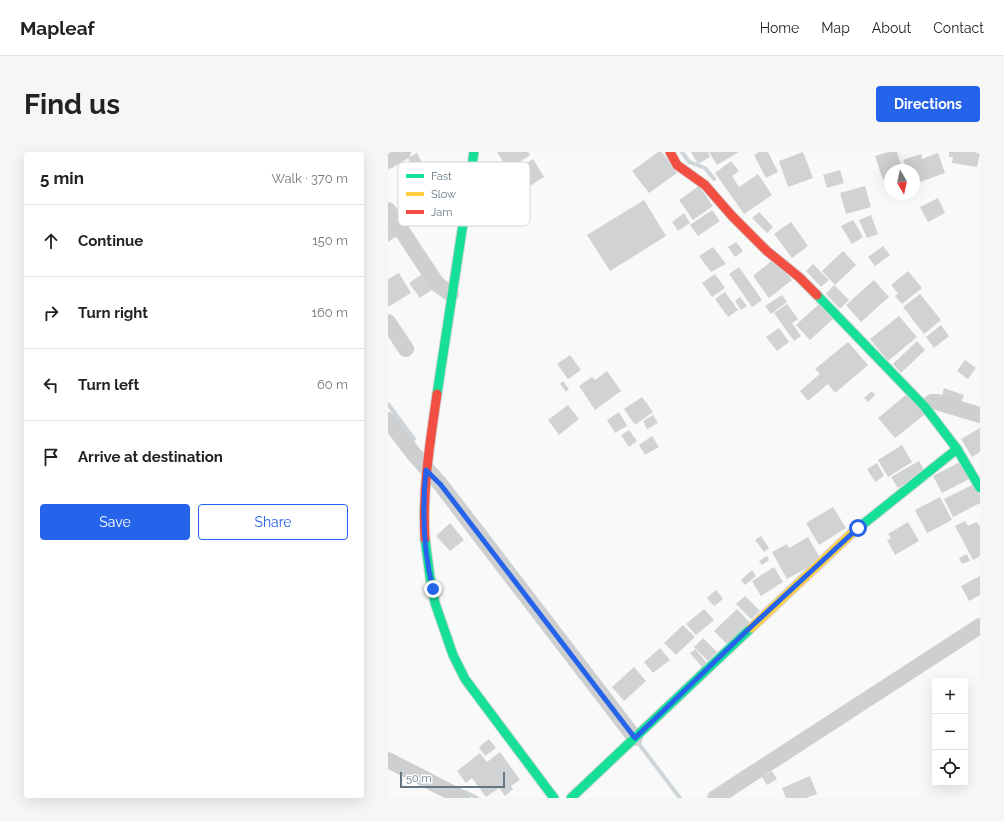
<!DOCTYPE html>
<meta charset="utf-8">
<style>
body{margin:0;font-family:Raleway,sans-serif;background:#f6f6f6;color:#222}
.controls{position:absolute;right:12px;bottom:12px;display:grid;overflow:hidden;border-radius:4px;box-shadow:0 4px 16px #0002}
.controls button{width:36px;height:36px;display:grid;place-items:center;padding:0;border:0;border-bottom:1px solid #e0e0e0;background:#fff;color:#222;font:20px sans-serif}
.compass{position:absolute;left:496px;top:12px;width:36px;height:36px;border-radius:50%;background:#fff;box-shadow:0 4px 16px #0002;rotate:171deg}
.scale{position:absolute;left:12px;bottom:10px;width:105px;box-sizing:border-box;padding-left:4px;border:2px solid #657683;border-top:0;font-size:11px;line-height:14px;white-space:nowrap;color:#657683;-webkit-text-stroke:3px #fff;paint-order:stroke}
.stop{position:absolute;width:12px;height:12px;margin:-9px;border:3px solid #2563eb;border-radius:50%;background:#fff}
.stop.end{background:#2563eb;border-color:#fff;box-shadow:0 1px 4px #0008}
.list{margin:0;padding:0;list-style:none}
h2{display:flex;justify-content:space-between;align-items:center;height:52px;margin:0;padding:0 16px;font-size:17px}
h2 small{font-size:13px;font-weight:400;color:#767676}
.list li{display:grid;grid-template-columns:26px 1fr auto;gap:12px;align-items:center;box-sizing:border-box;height:72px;padding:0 16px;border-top:1px solid #e0e0e0}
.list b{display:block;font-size:15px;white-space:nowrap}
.list em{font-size:13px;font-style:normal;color:#767676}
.actions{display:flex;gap:8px;padding:12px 16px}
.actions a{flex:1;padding:9px 0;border:1px solid #2563eb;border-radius:4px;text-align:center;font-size:14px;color:#2563eb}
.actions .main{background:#2563eb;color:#fff}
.icon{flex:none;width:22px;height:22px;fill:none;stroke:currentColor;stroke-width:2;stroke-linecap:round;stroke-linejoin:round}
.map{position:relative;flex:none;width:592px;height:646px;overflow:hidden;border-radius:4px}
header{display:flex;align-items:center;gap:24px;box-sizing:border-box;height:56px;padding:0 20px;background:#fff;border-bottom:1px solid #e0e0e0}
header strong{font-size:19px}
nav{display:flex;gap:22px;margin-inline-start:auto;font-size:14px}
.intro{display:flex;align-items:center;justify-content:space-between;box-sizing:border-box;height:96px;padding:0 24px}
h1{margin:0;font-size:28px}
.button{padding:10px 18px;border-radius:4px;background:#2563eb;color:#fff;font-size:14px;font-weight:700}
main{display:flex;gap:24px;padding:0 24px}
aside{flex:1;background:#fff;border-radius:4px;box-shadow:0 4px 16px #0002}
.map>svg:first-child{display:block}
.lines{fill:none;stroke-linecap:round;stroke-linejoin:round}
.stream{stroke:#ced6d9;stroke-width:4}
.building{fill:#d0d2d3}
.fast-casing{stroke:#d5d6d7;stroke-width:11}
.slow-casing{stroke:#d5d6d7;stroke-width:11}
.jam-casing{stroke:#d5d6d7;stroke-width:11}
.street{stroke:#cecfd0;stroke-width:16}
.fast{stroke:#16e098;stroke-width:9}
.slow{stroke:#ffcf43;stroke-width:9}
.jam{stroke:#f24e42;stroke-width:9}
.route{stroke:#2563eb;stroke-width:5}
.key{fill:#fff;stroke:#d1d6da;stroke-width:1}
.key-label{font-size:11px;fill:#657683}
</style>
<header>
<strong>Mapleaf</strong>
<nav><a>Home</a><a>Map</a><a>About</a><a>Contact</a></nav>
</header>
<div class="intro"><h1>Find us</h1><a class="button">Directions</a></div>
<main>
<aside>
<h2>5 min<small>Walk · 370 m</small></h2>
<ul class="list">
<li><svg class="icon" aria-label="ahead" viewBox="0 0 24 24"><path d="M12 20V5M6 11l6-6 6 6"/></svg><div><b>Continue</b></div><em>150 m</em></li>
<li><svg class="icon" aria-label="right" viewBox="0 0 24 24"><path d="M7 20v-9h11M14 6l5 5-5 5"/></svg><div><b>Turn right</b></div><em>160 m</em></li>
<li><svg class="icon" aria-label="left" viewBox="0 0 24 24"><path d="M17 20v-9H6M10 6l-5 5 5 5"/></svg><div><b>Turn left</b></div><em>60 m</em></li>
<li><svg class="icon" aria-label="arrive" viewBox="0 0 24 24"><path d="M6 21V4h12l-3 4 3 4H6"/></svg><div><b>Arrive at destination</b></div></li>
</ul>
<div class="actions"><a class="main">Save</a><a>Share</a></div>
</aside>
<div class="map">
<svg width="592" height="646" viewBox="0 0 592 646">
<rect width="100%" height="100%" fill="#f9f9f9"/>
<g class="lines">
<g class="stream">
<path d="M294,0L301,10L317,16L326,27"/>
<path d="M0,252L26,287"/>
<path d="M251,592L292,646"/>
<path d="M77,640L89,646"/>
</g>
</g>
<g class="building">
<path d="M109,0H140L142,3L120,18Z"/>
<path d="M270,0H274L289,21L261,41L244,19Z"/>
<path d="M303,0H320L322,5L310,12Z"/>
<path d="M321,0H351L329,13Z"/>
<path d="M371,0H380L390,20L378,26L366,3Z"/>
<path d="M415,0L425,26L400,35L391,9Z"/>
<path d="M500,0H509L515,18H502V26L495,28L487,4Z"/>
<path d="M561,0H587L592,2L589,15L564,11L565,5H561Z"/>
<path d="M29,1L34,11L26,16L20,6Z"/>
<path d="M550,1L557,21L526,32V18H519L515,8L533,2L534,7Z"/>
<path d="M145,7L156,25L134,39L123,21Z"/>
<path d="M343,9L351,19L344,24L351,35L370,22L384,43L356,62L327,21Z"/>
<path d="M452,18L456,31L439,36L435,23Z"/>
<path d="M311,34L325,54L305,68L291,48Z"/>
<path d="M477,34L483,55L458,62L452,41Z"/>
<path d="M550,46L557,61L540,70L532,55Z"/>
<path d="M256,48L278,84L222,119L199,83Z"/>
<path d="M324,58L332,69L310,84L302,73Z"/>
<path d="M371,60L385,75L379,81L364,66Z"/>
<path d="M296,61L302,71L290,79L284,70Z"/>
<path d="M483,63L490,82L479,86L471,68Z"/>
<path d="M465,68L475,85L464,92L453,74Z"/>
<path d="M0,70L9,84L0,90Z"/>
<path d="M403,70L420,94L404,106L386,82Z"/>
<path d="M348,90L355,99L347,105L340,95Z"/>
<path d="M495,94L502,103L487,114L480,105Z"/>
<path d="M325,95L338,112L323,120L311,104Z"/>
<path d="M455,99L468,113L447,133L434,119Z"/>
<path d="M387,106L404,128L381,146L365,124Z"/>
<path d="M425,112L441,128L433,135L418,119Z"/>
<path d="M351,115L374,148L364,155L341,122Z"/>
<path d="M520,119L534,136L514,152L507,144L510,141L503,133Z"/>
<path d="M37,120L48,135L32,146L21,131Z"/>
<path d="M11,121L23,141L0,155V127Z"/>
<path d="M327,122L337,136L324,145L314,131Z"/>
<path d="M486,128L501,145L473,170L458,153Z"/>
<path d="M446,133L461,148L452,157L438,142Z"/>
<path d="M337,140L350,158L340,165L327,147Z"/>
<path d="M532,142L553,168L536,182L515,155Z"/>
<path d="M394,143L399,150L383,162L377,154Z"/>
<path d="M352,145L359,154L353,158L347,149Z"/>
<path d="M432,151L446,166L422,188L408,173Z"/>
<path d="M399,152L410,167L404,171L413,184L406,189L386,161Z"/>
<path d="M511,164L529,185L500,209L482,187Z"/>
<path d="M553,173L561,184L546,196L538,185Z"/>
<path d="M391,176L401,190L389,199L378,185Z"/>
<path d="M529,189L537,198L513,221L505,212Z"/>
<path d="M460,190L480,213L447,241L440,232L420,249L412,239L432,222L427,217Z"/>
<path d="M182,203L193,218L180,227L169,212Z"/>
<path d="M577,208L588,216L580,227L569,219Z"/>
<path d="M219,219L233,239L207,258L191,234L204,225L207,228Z"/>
<path d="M175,229L181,237L178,240L172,232Z"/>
<path d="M556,236L576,243L572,254L553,247Z"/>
<path d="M484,239L487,243L480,250L476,246Z"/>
<path d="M519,242L536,263L507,286L490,266Z"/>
<path d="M254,245L265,260L247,273L236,257Z"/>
<path d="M180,253L191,267L171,283L160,268Z"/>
<path d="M231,260L239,274L227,281L219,268Z"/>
<path d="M265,263L270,271L259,277L255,269Z"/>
<path d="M592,276V300L584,305L573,287Z"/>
<path d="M241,278L249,289L241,295L233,283Z"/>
<path d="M264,284L271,295L257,303L251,293Z"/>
<path d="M514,293L524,310L500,325L490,308Z"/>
<path d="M531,309L537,320L510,336L503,325Z"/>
<path d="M572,310L581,327L554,341L545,324Z"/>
<path d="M489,311L496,324L487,330L479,317Z"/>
<path d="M586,332L592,343V351L565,365L556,347Z"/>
<path d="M552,345L564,368L539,381L527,358Z"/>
<path d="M445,355L458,376L431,393L418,371Z"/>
<path d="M577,369L580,374L589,370L592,375V404L585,408L567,374Z"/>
<path d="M520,370L531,389L507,403L499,388L503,386L500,382Z"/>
<path d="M62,371L76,388L62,399L48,384Z"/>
<path d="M373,384L381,396L376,400L367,388Z"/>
<path d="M420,385L433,408L399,427L384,400L399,392L401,396Z"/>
<path d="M579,402L582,409L574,412L571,406Z"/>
<path d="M379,404L381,408L374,413L371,409Z"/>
<path d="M386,415L395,430L373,444L364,429Z"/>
<path d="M364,418L368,424L357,433L353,428Z"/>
<path d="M592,424V443L581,449L573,434Z"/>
<path d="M328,438L335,447L326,454L319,446Z"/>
<path d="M357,444L372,459L363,467L348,452Z"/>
<path d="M316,457L326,468L308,483L298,472Z"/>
<path d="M349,457L363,472L341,494L326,479Z"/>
<path d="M295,473L307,485L288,503L276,491Z"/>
<path d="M315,486L329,500L320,509L306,495Z"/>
<path d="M272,496L282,508L265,521L256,510Z"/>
<path d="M307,497L319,511L314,515L302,501Z"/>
<path d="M246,515L258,529L236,549L224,535Z"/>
<path d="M101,587L108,596L97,604L91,595Z"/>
<path d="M112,600L132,628L123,634L125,637L117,644L111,636L98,645L84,626L78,631L69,619L92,601L99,610Z"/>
<path d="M384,619L389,627L379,633L374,625Z"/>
<path d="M422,624L429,642L418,646H398L394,636Z"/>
</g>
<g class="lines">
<g class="fast-casing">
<g id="fast">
<path d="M429,143L537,255L569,297L592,336"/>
<path d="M49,242L86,0"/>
<path d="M464,381L569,297"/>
<path d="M37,387L42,425L47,451L65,503L77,527L166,646"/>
<path d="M183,646L363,476"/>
</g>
</g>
<g class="slow-casing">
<path id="slow" d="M363,476L464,381"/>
</g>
<g class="jam-casing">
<g id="jam">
<path d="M282,0L289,13L317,33L344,64L379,99L411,125L429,143"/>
<path d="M37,387C34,338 42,291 49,242"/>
</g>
</g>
<g class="street">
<path d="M0,9L15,0"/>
<path d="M0,58L49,132L63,142"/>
<path d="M0,170L18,197"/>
<path d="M537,255L544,250H549L592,263"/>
<path d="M0,268L25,301L53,333L247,586"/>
<path d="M0,608L74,646"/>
<path d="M327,646L592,474"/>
</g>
<use href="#fast" class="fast"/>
<use href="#slow" class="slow"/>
<use href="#jam" class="jam"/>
</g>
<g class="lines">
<path class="route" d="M45,437C35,398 34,358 38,318L53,333L247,586L366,472L470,376"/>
</g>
<rect x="10" y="10" width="132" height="64" rx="6" class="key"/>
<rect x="18" y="22" width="18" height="4" fill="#16e098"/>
<rect x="18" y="40" width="18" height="4" fill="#ffcf43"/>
<rect x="18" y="58" width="18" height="4" fill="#f24e42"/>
<g class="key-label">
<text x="43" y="28">Fast</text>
<text x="43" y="46">Slow</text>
<text x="43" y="64">Jam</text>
</g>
</svg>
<div class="controls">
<button>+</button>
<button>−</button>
<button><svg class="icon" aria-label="locate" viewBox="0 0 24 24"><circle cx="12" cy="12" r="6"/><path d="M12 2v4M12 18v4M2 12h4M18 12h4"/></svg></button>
</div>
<svg class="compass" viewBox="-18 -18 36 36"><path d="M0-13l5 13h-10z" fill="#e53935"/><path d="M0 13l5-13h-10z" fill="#767676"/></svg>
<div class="scale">50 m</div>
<div class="stop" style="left:470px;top:376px"></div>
<div class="stop end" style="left:45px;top:437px"></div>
</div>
</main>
